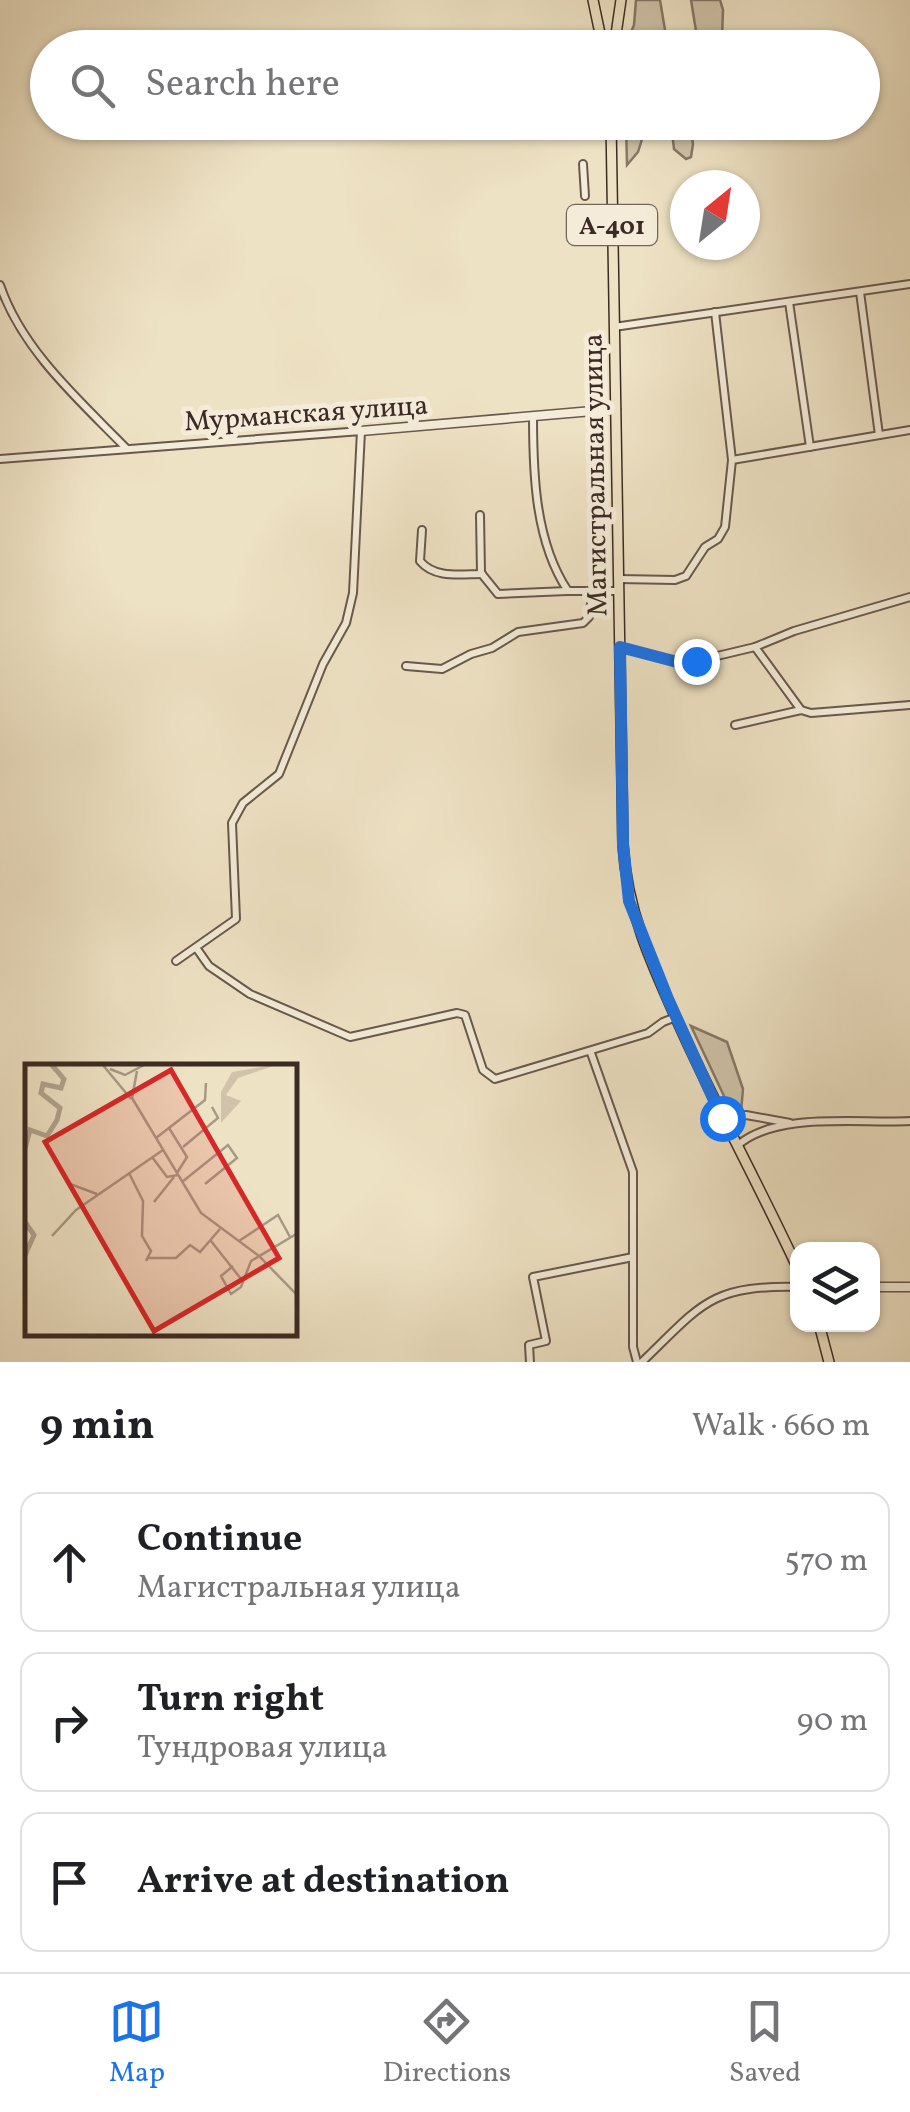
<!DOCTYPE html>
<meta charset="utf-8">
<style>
body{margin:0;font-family:Vollkorn,serif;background:#f6f6f6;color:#202124}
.controls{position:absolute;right:30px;bottom:30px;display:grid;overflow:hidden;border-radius:20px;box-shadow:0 2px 8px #0004}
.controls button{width:90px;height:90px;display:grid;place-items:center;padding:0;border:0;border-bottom:2px solid #e0e0e0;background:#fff;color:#202124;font:50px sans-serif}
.compass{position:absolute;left:670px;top:170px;width:90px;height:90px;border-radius:50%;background:#fff;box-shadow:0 2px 8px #0004;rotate:30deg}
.stop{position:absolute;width:30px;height:30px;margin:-22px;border:8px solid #1a73e8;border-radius:50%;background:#fff}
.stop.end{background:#1a73e8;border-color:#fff;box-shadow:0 2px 10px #0008}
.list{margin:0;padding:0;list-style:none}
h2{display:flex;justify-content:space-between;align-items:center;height:130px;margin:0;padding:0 40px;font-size:42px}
h2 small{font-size:32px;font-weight:400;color:#757577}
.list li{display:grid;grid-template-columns:65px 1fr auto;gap:30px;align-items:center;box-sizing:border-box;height:140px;margin:0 20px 20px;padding:0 20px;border:2px solid #e0e0e0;border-radius:20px}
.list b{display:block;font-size:38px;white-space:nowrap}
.list p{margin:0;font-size:32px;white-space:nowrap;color:#757577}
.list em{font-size:32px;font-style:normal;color:#757577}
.icon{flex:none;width:55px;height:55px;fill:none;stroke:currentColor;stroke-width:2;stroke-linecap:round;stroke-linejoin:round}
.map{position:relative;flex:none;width:910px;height:1362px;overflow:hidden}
.search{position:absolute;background:#fff;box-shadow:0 2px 8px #0004;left:30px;right:30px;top:30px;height:110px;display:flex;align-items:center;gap:25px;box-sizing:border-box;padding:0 35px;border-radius:55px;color:#757577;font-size:38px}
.sheet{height:610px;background:#fff}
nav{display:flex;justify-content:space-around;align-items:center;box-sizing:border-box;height:140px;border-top:2px solid #e0e0e0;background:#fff;font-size:28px;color:#757577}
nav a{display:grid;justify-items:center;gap:5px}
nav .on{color:#1a73e8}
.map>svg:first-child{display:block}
.green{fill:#d0c3a9;stroke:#867767;stroke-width:2.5}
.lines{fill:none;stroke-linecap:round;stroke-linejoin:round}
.minor-casing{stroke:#68594d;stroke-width:10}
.tertiary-casing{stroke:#68594d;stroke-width:11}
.primary-casing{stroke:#3c2b25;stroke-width:12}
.minor{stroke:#f4ecd9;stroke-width:6}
.tertiary{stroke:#f4ecd9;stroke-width:8}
.primary{stroke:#eee2c4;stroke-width:9}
.route{stroke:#1a73e8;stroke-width:12}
.labels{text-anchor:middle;stroke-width:10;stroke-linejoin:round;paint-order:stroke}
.shield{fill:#f4ecd9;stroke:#73655b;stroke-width:2.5}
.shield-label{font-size:25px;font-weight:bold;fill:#3c2b25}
.street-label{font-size:28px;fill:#3c2b25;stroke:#f4ecd9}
.inset-river{fill:none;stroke:#b1a48e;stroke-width:5}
.inset-road{fill:none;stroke:#a79984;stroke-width:2.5}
.view{fill:#d62828;fill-opacity:0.15;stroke:#d62828;stroke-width:5}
.inset-edge{fill:none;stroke:#3c2b25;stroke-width:5}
</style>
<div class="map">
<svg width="910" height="1362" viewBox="0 0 910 1362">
<rect width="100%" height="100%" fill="#eee2c4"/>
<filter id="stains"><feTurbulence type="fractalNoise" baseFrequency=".002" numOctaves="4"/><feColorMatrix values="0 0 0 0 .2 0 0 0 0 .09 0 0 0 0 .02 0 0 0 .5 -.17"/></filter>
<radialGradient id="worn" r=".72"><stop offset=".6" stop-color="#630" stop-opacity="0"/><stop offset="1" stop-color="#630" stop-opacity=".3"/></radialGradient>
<g class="green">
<path d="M636,0H660L667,42L697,37L691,0H720L723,10L722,38L712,47H625L634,25Z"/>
<path d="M626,123H647L638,152L627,165Z"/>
<path d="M671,123H690L693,144L691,157L686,159L674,149Z"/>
<path d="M691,1026L727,1042L743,1089L741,1112L732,1113Z"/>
</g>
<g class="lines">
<g class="minor-casing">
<g id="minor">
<path d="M583,164L585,196"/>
<path d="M0,285C22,350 79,400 126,448"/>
<path d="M860,292L879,435"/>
<path d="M789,302L810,447"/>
<path d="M614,327L910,284"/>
<path d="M533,416C533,474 535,542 568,591H619"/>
<path d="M0,459L361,431L353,593L346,623L323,664L279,774L243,803L232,823L236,919L176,961"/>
<path d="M732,460L910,430"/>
<path d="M480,515L481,573L498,594L567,591"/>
<path d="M422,530L420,561C435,579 461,574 482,574"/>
<path d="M619,579L675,580L686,576L705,547L718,539L725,527L732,460L715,312"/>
<path d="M620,647L681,663L696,661L755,647L794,631L910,597"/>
<path d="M755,647L801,710"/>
<path d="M406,666L442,669L471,654L492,648L518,632L583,623L589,617L593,591"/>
<path d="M735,725L801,710L811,713L910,705"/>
<path d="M197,949L209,966L250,994L350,1037L457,1013L465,1015L483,1070L495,1079L648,1033L663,1022L676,1017"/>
<path d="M591,1053L633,1172V1347L637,1362"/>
<path d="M724,1118L746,1115L790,1123"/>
<path d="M738,1145C778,1111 860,1124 910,1121"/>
<path d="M530,1362L529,1345L546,1341L533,1277L633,1257"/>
<path d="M642,1362C702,1304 710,1285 798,1287"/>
</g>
</g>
<g class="tertiary-casing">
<g id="tertiary">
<path d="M361,431L616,409"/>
<path d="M872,1287H910"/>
</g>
</g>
<g class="primary-casing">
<g id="primary">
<path d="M593,0L603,48"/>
<path d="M614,48L621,0"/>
<path d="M611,122L623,845C627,912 652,965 680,1027C717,1109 760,1187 798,1269"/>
<path d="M819,1324L829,1362"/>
</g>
</g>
<use href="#minor" class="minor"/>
<use href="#tertiary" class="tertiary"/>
<use href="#primary" class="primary"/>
</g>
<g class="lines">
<path class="route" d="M696,661L681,663L620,647L623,844L629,901L668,999L722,1118"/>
</g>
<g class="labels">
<rect class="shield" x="567" y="205" width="90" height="40" rx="8"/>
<g class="shield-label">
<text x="612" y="234">А-401</text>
</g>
<g class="street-label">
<text transform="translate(306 412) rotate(-4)" y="10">Мурманская улица</text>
<text transform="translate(594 475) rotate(-91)" y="10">Магистральная улица</text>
</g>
</g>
<g transform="translate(25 1064)">
<rect width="272" height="272" fill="#eee2c4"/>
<path d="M254,0L213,14L201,31L216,37L196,59V28L207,8Z" fill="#d0c3a9"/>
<path class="inset-river" d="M0,84L5,66L22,72L32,56L35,44L16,29L18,20L36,24L39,15L26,0M0,158L9,171L0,191"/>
<path class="inset-road" d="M77,0L106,35M85,5L100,11L121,0M112,7L107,34L176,149L234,192L273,232M144,64L162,93L152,109M131,74L180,36L181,19M158,83L193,54L187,43M127,93L142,113L153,111M34,103L45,120L72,130M104,109L118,137L117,172L126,187L121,197M157,118L203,81L212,94L180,120M129,138L149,113M27,172L51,146L138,86M186,177L216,215M214,177L253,151L265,173M123,194H151L165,181L175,188L195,165M208,202L196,212L206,230L216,223L226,197L273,169"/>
<path class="view" d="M146,6L254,194L129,267L20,78Z"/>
<rect width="272" height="272" class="inset-edge"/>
</g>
<rect width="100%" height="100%" filter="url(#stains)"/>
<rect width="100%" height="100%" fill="url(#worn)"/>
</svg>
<div class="controls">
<button><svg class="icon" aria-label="layers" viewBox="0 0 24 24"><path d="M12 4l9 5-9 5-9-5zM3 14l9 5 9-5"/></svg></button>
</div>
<svg class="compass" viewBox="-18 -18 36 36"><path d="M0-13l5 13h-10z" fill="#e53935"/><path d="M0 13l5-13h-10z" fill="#757577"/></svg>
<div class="stop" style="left:722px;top:1118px"></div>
<div class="stop end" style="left:696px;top:661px"></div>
<div class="search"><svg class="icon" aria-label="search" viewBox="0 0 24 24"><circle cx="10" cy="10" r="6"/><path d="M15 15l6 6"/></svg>Search here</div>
</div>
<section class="sheet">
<h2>9 min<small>Walk · 660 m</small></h2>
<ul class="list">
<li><svg class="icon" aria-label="ahead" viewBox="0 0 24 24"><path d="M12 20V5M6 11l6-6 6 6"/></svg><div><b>Continue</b><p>Магистральная улица</p></div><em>570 m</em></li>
<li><svg class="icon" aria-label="right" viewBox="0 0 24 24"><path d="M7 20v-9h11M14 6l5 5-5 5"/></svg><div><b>Turn right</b><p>Тундровая улица</p></div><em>90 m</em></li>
<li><svg class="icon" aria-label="arrive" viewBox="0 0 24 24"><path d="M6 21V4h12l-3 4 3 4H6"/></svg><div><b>Arrive at destination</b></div></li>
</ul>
</section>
<nav>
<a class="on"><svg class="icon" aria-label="map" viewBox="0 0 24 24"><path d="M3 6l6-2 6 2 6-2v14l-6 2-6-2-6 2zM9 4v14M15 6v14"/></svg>Map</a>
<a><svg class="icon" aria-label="directions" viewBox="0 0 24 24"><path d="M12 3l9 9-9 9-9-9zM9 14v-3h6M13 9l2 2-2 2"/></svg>Directions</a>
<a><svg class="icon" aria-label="saved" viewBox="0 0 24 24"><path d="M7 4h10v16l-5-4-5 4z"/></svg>Saved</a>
</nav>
